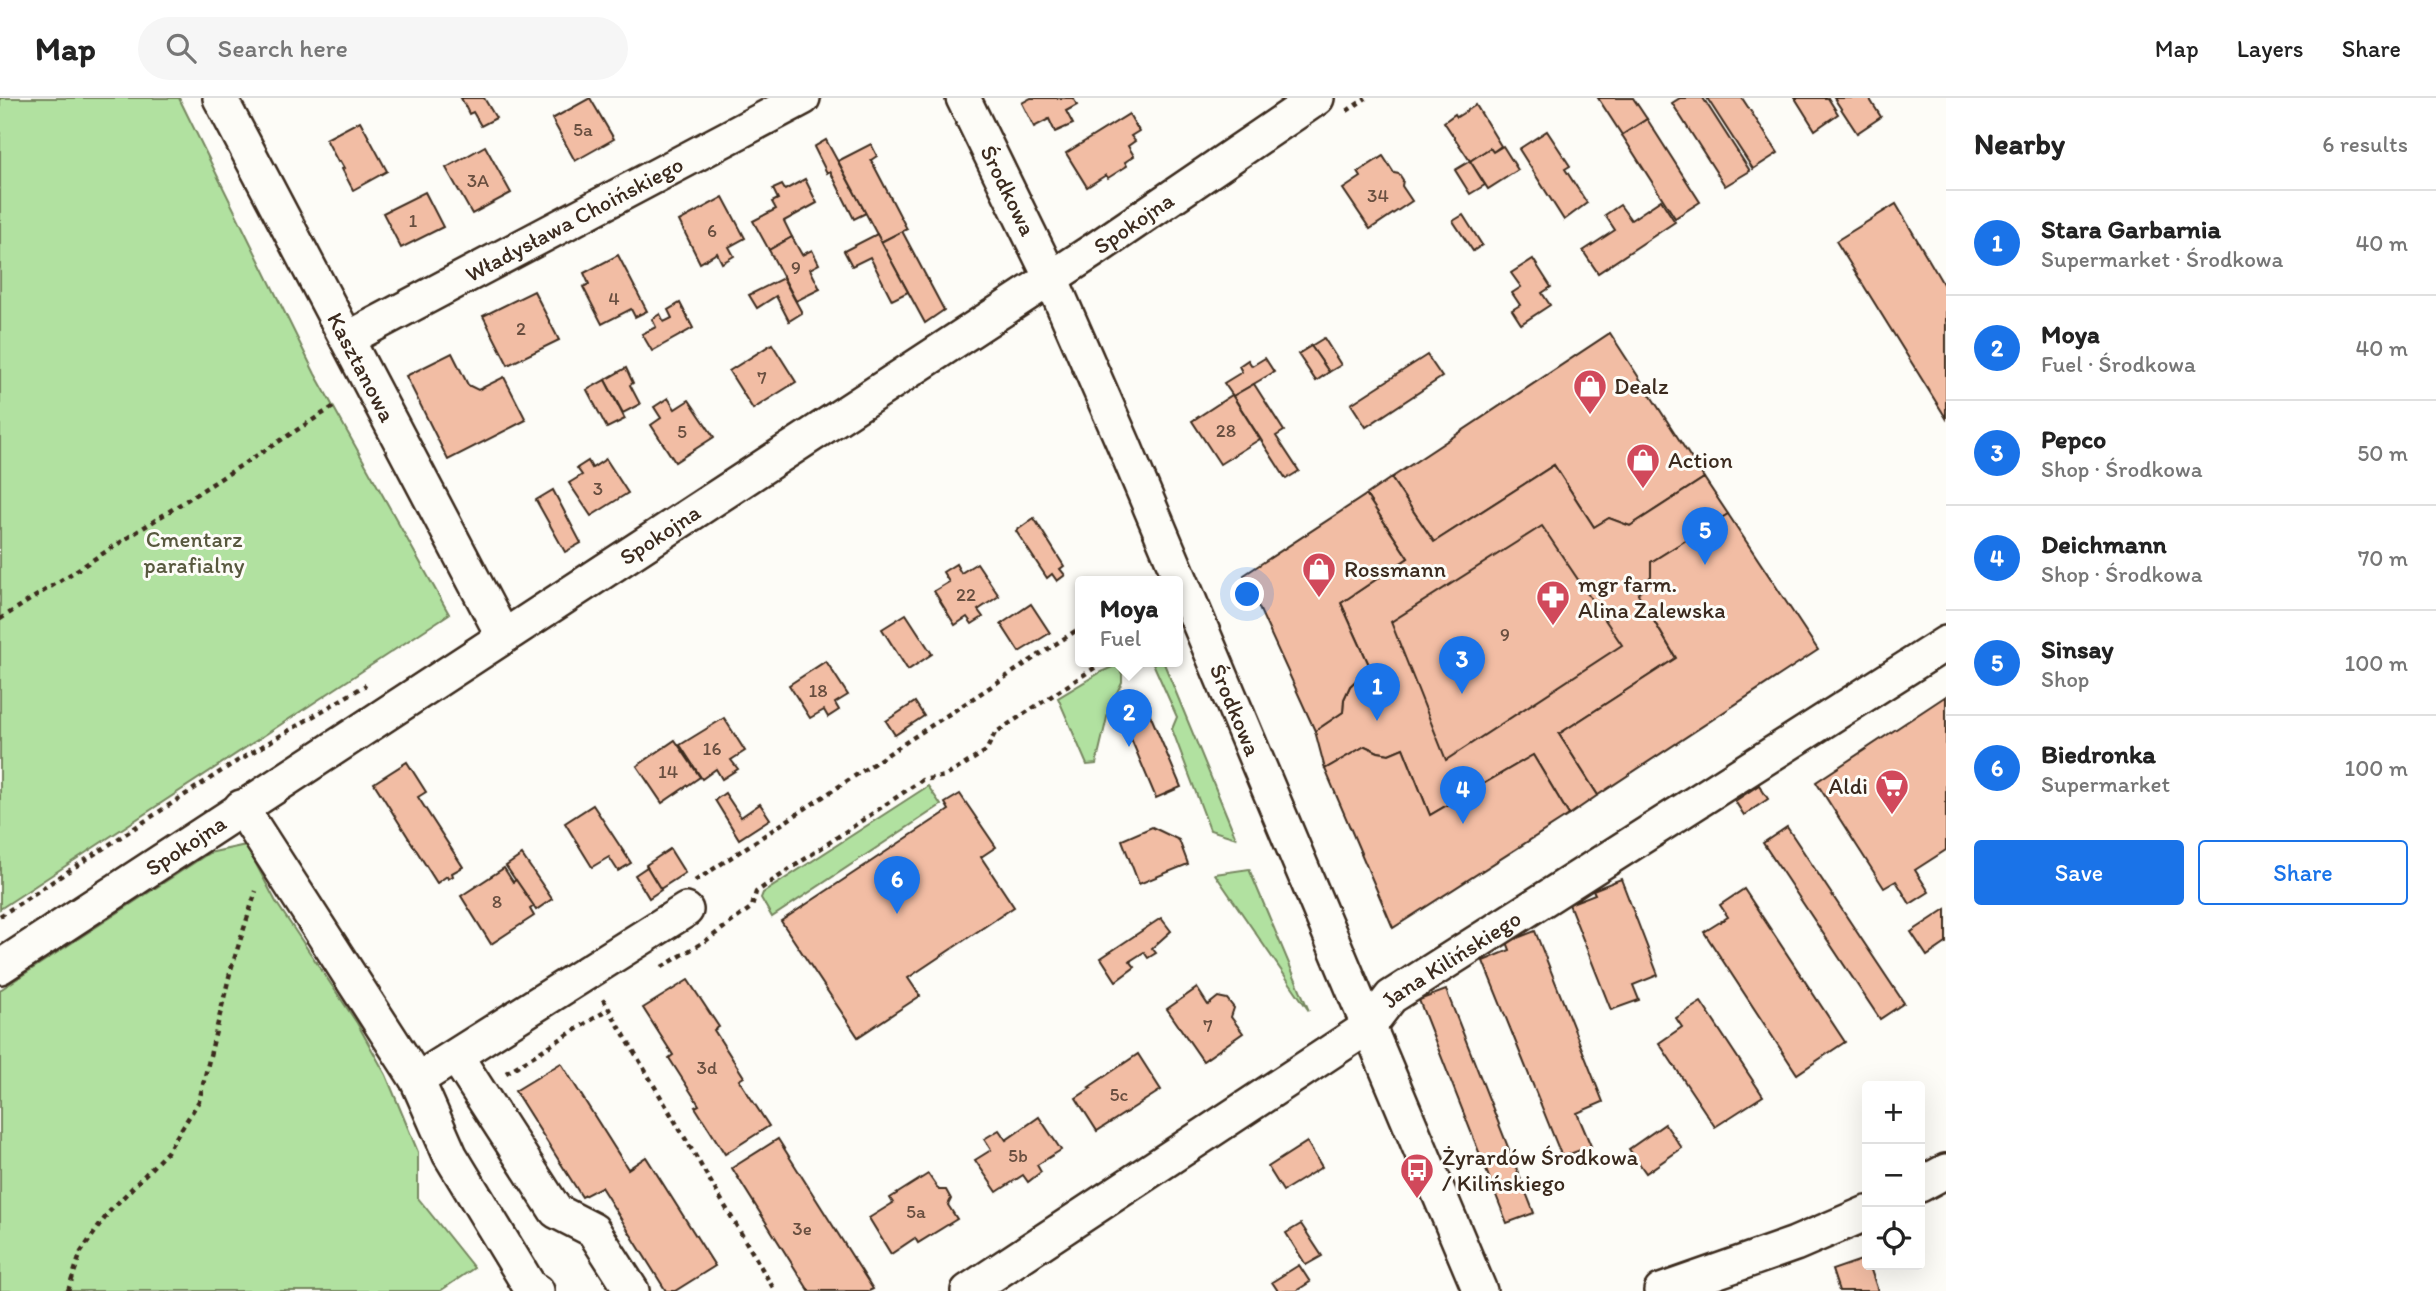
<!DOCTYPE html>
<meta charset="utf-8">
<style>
body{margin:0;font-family:Itim,sans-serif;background:#f6f6f6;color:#222}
.controls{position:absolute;right:21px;bottom:21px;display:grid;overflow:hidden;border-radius:7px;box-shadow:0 7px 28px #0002}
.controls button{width:63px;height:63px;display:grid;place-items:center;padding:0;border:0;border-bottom:2px solid #e0e0e0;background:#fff;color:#222;font:35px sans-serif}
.you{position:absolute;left:1248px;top:497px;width:24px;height:24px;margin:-18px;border:5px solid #fff;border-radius:50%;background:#1a73e8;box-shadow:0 0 0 10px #1a73e833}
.badge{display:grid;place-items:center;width:46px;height:46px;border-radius:50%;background:#1a73e8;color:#fff;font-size:23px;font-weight:700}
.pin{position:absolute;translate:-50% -58px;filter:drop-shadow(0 2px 4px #0008)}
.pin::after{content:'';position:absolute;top:37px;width:24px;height:21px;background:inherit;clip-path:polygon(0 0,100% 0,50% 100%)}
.popup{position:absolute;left:1075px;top:478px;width:108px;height:91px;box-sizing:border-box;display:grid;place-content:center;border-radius:7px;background:#fff;filter:drop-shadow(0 2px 5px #0005);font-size:23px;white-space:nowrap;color:#767676}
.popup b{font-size:26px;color:#222}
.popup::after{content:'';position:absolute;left:50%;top:100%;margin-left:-14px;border:14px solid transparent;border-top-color:#fff}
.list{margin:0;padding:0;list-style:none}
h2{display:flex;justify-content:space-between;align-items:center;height:91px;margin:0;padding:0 28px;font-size:30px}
h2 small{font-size:23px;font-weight:400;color:#767676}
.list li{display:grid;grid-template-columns:46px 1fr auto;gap:21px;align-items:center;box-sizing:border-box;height:105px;padding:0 28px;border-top:2px solid #e0e0e0}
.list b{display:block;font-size:26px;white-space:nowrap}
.list p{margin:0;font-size:23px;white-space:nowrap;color:#767676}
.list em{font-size:23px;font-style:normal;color:#767676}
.actions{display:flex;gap:14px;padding:21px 28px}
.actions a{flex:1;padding:16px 0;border:2px solid #1a73e8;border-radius:7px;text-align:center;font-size:24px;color:#1a73e8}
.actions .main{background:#1a73e8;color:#fff}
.icon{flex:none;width:38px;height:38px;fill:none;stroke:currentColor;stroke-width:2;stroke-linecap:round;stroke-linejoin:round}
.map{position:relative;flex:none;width:1946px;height:1193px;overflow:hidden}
header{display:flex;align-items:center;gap:42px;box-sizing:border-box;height:98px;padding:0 35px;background:#fff;border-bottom:2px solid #e0e0e0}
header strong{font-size:33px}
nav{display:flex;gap:38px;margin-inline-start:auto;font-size:24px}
.search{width:490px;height:63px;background:#f6f6f6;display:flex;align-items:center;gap:18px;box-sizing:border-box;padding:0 24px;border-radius:38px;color:#767676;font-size:26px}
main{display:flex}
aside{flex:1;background:#fff}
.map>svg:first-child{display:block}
.green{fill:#b1e1a0;stroke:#76865f;stroke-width:2}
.building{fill:#f2bda4;stroke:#3b2a1e;stroke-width:2}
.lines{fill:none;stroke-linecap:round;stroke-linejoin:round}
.minor-casing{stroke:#3b2a1e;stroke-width:38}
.path{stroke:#3b2a1e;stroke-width:4.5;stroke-dasharray:5 5;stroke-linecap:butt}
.minor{stroke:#fdfcf7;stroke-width:33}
.labels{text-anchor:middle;stroke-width:6;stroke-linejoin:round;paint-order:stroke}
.number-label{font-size:19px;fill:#694f40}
.street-label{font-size:23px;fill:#3b2a1e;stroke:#fdfcf7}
.poi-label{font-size:23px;fill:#3b2a1e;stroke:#fdfcf7;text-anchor:start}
.park-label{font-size:23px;fill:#58583e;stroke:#fdfcf7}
</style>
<header>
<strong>Map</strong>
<div class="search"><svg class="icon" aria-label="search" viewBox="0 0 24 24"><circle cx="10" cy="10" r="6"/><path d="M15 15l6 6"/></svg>Search here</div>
<nav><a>Map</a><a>Layers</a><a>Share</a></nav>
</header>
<main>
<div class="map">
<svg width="1946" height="1193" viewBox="0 0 1946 1193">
<rect width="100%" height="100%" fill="#fdfcf7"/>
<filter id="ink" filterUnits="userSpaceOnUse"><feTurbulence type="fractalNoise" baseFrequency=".0143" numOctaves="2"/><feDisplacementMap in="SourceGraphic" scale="14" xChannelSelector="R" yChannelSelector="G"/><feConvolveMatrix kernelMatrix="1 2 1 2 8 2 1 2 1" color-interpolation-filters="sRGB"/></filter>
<g filter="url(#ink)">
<g class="green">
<path d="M0,0H179L315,276L449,516L0,811Z"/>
<path d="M1152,563H1163L1236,740L1210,732L1172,631L1177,619Z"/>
<path d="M1117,567L1122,576V584L1109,611L1096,666L1087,667L1058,600L1101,574Z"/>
<path d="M928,688L941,707L772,819L761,800L763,795Z"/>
<path d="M246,747L276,804L357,925L386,977L418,1054V1100L474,1170L440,1193H0V892L209,755Z"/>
<path d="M1249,771L1309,913L1215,776Z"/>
</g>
<g class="building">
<path d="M461,0H484L496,20L481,28L473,14L469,16Z"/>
<path d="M590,0L614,41L575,63L552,21Z"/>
<path d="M1031,0H1073L1077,7L1066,13L1073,26L1055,34L1049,21L1034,29L1022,5Z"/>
<path d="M1598,0H1633L1647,21L1622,37Z"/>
<path d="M1680,0H1703L1750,73L1725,88L1672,5Z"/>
<path d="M1707,0H1742L1778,55L1753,71Z"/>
<path d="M1795,0H1828L1838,16L1815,32Z"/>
<path d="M1834,0H1869L1881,19L1857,35Z"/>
<path d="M1476,7L1501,48L1493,54L1490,50L1470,63L1444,24L1455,16L1457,19Z"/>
<path d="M1129,16L1139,33L1131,38L1135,43L1128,48L1134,58L1125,64L1127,68L1108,80L1106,77L1087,89L1066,55Z"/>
<path d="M1647,21L1700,104L1675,120L1622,37Z"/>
<path d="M360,23L387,73L353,92L342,71L344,70L340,63L338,64L326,41Z"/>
<path d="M1547,33L1570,68L1565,71L1587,105L1564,122L1519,51Z"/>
<path d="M826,42L866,115L854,121L830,73L827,75L814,49Z"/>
<path d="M871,46L877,58L871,62L907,131L881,144L838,63Z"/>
<path d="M485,48L511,95L472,116L446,70Z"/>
<path d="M1503,48L1518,72L1488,91L1470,63L1490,50L1493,54Z"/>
<path d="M1383,58L1394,75L1399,76L1403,82L1402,88L1412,103L1370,131L1343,91L1361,79L1358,74Z"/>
<path d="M1470,63L1485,87L1470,96L1455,72Z"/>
<path d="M805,81L817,105L784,123L792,139L769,152L753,123L776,111L772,104L778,101L773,91L782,87L785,92Z"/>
<path d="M425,94L443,129L401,150L383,115Z"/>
<path d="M723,99L745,140L729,149L734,158L722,165L717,155L700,165L679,123Z"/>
<path d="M1661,102L1675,124L1598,175L1583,153L1615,132L1605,117L1620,107L1631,122Z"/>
<path d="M1896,106L1946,191V320L1836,143Z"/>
<path d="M1463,117L1482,147L1473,153L1453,123Z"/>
<path d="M902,133L944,212L925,225L881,144Z"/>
<path d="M877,136L908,194L892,202L870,159L852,168L844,153Z"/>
<path d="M792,139L802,157L812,152L819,166L810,171L820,191L796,203L769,152Z"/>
<path d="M618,157L647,213L635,219L631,211L602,226L583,189L589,186L584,175Z"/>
<path d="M1533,161L1551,189L1542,195L1550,207L1521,226L1512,212L1520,207L1512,195L1521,189L1511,175Z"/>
<path d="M783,180L802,215L789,223L776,198L757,210L749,197Z"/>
<path d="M534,193L559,242L508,267L483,218Z"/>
<path d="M680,205L693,230L652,253L642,236L656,229L652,221L660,216L664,224L672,220L668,212Z"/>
<path d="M1610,235L1704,380L1630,428L1609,420L1594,429L1554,367L1434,444L1391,380Z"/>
<path d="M1324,240L1341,267L1329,274L1311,248Z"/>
<path d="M772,246L796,284L753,311L729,273Z"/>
<path d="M1311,248L1329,274L1316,283L1298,256Z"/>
<path d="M452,255L468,287L478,292L504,279L526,322L448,362L406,278Z"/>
<path d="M1427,257L1442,279L1366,329L1351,306Z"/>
<path d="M1265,260L1274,274L1233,298L1224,285L1242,274L1239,268L1248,262L1252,268Z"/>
<path d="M626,270L633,285L630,287L640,306L623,315L605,282Z"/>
<path d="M605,282L625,321L607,330L587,292Z"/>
<path d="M1254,286L1284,333L1276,338L1299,373L1286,381L1233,298Z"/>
<path d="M1232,297L1260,341L1220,366L1192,323Z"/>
<path d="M668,300L675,311L689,302L714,339L675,364L651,327L661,320L654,309Z"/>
<path d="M606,361L628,395L591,418L569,385L582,377L577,370L588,363L592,370Z"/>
<path d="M1554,367L1594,429L1609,420L1630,428L1704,380L1728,416L1651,464V478L1638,496L1676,560L1559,636L1598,697L1569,717L1533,657L1430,717L1403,650L1389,656L1378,654L1365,648L1325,671L1315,633L1343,614L1344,601L1350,588L1370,569L1341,505L1408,460L1366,397L1391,380L1434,444Z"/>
<path d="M553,392L581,445L565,454L536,402Z"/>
<path d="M1366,397L1408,460L1341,505L1370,569L1350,588L1344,601L1343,614L1315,633L1244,477Z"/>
<path d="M1728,416L1818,552L1598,697L1559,636L1676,560L1638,496L1651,478V464Z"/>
<path d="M1034,420L1064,468L1060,471L1065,477L1057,483L1052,476L1047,480L1016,433Z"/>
<path d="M1542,428L1622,547L1446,662L1391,524Z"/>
<path d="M977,465L999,498L978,512L983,519L972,526L967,519L955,527L934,493L949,484L943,474L956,466L961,475Z"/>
<path d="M1031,506L1050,535L1019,554L1001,526Z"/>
<path d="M906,516L932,556L908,572L882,531Z"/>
<path d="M826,563L848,597L835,605L839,612L828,619L824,612L810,620L789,587Z"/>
<path d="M1946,598V752L1915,772L1929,794L1910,806L1896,783L1884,790L1816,684Z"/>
<path d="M915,604L924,618L895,637L886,623Z"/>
<path d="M1146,607L1181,689L1156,700L1121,617Z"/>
<path d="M724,620L745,653L731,662L738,671L722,681L716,671L702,681L680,647Z"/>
<path d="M675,642L700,679L662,705L637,668Z"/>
<path d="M1365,648L1378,654L1389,656L1403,650L1430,717L1533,657L1569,717L1393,830L1325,671Z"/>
<path d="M407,664L426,694L418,699L463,769L452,775L453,778L448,781L447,778L437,785L374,685Z"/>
<path d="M1759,687L1768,701L1744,717L1735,703Z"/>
<path d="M725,695L741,719L760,706L770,721L739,741L715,702Z"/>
<path d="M960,696L996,749L981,759L1014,809L908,880L920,898L858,939L781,823L949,712L945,705Z"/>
<path d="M593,707L631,765L618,773L609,759L592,769L565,725Z"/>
<path d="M1152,729L1179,742L1188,766L1139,786L1122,742Z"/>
<path d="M1787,729L1904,905L1880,921L1763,745Z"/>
<path d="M670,751L685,775L660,791L646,767Z"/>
<path d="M522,757L552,801L536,812L506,768Z"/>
<path d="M647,769L661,792L649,800L635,777Z"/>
<path d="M504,770L513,784L516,782L534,808L530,811L534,818L491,846L461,798Z"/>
<path d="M1621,781L1658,877L1633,887L1639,902L1611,912L1569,806L1595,796L1593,792Z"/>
<path d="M1744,791L1845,944L1797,976L1704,834L1728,819L1720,807Z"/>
<path d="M1946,811V845L1927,858L1911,834Z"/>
<path d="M1161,820L1171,833L1152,850L1156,855L1148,860L1144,854L1130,863L1135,869L1116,883L1101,860Z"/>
<path d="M1535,833L1603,1004L1577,1015L1591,1048L1562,1059L1483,863L1510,852L1507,844Z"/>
<path d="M688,882L719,929L714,932L744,979L739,982L769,1028L725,1056L695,1009L699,1007L669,960L673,957L643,910Z"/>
<path d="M1197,890L1208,907L1218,899L1227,901L1234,910L1231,919L1243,935L1203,963L1167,911Z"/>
<path d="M1446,892L1534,1115L1507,1125L1419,902Z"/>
<path d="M1701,904L1763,998L1715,1029L1659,945L1682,929L1676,920Z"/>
<path d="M1138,956L1161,992L1097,1033L1076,1000L1091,990L1089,989Z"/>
<path d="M561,965L628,1071L646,1059L715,1168L675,1193H666L601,1089L582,1099L515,993Z"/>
<path d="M1039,1019L1061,1052L1037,1067L1041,1074L1028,1084L1023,1077L997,1094L975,1062L991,1052L984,1041L999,1032L1006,1042Z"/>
<path d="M1665,1026L1682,1050L1646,1075L1629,1051Z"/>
<path d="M778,1041L873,1191L869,1193H809L732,1070Z"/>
<path d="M1307,1044L1322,1069L1283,1093L1268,1069Z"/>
<path d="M928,1076L939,1092H946L951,1101L948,1107L957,1121L918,1145L915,1140L891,1156L869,1120L893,1105L890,1100Z"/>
<path d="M1301,1126L1322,1158L1306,1167L1286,1135Z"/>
<path d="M1867,1160L1878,1193H1839L1832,1172Z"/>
<path d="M1299,1167L1310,1184L1296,1193H1278L1272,1184Z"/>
</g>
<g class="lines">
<g class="minor-casing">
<g id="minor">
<path id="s1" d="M220,0L503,538"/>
<path id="s2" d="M963,0L1051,180L1124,347L1480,1193"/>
<path id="s3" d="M347,241L803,0"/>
<path d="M241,709L417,982L450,1057L530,1189L537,1193"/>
<path id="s4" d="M0,869L1097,150L1317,0"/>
<path d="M456,958L556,1113L593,1132L632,1193"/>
<path d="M417,982L686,812"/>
<path d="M1920,1087L1946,1073"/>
<path id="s5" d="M968,1193L1368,929L1391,899L1946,545"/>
<path d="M1661,1193L1795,1146L1867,1115"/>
</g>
</g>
<g class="path">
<path d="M1347,13L1366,0"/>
<path d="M0,521L333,309"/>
<path d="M695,783L1080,530"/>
<path d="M0,818L229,668L366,587"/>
<path d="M662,869L707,842L752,809L756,794L922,682L946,678L986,653L995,635L1105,563"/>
<path d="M603,901L775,1193"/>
<path d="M506,975L609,911"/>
<path d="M68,1193L81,1154L109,1114L167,1054L199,1003L231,871L256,793"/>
</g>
<use href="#minor" class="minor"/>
</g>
</g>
<defs>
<g id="shop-pin" transform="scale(1.75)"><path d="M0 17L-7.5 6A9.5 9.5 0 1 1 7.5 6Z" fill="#d1495b" stroke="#fdfcf7"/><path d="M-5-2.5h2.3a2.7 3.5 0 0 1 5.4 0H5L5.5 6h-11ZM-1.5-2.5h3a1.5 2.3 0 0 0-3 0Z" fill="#fff"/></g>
<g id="pharmacy-pin" transform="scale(1.75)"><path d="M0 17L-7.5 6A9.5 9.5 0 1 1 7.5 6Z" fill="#d1495b" stroke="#fdfcf7"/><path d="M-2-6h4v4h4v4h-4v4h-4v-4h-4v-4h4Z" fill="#fff"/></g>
<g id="supermarket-pin" transform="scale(1.75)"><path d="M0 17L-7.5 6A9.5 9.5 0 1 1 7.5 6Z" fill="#d1495b" stroke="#fdfcf7"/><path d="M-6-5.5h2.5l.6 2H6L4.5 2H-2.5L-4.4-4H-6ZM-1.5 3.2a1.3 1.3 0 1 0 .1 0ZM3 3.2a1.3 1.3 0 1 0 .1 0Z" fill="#fff"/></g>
<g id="bus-pin" transform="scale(1.75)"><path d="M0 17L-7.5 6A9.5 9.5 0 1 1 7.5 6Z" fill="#d1495b" stroke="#fdfcf7"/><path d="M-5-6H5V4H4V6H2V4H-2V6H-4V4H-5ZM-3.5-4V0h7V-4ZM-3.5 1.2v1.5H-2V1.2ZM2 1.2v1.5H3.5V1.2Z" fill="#fff"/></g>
</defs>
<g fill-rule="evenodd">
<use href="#shop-pin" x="1590" y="288"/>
<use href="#shop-pin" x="1643" y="362"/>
<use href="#shop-pin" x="1319" y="471"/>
<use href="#pharmacy-pin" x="1553" y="499"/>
<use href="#supermarket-pin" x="1892" y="688"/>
<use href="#bus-pin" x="1417" y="1072"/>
</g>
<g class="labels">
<g class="number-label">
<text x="583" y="38">5a</text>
<text x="478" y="89">3A</text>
<text x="1378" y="104">34</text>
<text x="413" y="129">1</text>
<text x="712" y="139">6</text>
<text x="796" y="176">9</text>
<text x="614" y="207">4</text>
<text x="521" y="237">2</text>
<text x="762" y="286">7</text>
<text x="1226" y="339">28</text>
<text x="682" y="340">5</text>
<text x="598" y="397">3</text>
<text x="966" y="503">22</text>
<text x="1505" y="543">9</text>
<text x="818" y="599">18</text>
<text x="712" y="657">16</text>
<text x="668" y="680">14</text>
<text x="497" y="810">8</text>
<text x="1208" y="934">7</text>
<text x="707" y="976">3d</text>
<text x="1119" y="1003">5c</text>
<text x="1018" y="1064">5b</text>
<text x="916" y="1120">5a</text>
<text x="802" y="1137">3e</text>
</g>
<g class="street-label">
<text dy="8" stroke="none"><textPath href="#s2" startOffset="103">Środkowa</textPath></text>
<text dy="8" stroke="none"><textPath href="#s3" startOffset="257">Władysława Choińskiego</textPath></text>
<text dy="8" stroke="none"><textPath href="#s4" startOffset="1356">Spokojna</textPath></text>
<text dy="8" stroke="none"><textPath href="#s1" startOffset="304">Kasztanowa</textPath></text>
<text dy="8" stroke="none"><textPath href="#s4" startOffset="789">Spokojna</textPath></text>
<text dy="8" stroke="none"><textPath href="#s2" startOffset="670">Środkowa</textPath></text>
<text dy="8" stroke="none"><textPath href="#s4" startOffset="222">Spokojna</textPath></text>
<text dy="8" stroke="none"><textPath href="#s5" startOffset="588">Jana Kilińskiego</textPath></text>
</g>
<g class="poi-label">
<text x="1614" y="296">Dealz</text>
<text x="1668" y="370">Action</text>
<text x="1344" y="479">Rossmann</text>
<text x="1578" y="494">mgr farm.<tspan x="1578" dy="26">Alina Zalewska</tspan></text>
<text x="1868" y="696" text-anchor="end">Aldi</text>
<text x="1442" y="1067">Żyrardów Środkowa<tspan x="1442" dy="26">/ Kilińskiego</tspan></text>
</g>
<g class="park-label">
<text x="194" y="449">Cmentarz<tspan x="194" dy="26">parafialny</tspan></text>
</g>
</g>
</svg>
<div class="controls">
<button>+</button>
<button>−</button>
<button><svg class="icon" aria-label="locate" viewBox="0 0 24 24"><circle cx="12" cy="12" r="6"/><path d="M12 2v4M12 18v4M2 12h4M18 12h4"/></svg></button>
</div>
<div class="you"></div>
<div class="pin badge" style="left:1377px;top:623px">1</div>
<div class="pin badge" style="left:1129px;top:649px">2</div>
<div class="popup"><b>Moya</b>Fuel</div>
<div class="pin badge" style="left:1462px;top:596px">3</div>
<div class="pin badge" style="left:1463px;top:726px">4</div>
<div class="pin badge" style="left:1705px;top:467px">5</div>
<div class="pin badge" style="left:897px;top:816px">6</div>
</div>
<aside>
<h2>Nearby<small>6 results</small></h2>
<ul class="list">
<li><span class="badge">1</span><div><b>Stara Garbarnia</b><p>Supermarket · Środkowa</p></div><em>40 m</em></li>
<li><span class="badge">2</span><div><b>Moya</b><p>Fuel · Środkowa</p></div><em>40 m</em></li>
<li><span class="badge">3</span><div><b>Pepco</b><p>Shop · Środkowa</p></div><em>50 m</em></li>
<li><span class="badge">4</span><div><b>Deichmann</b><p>Shop · Środkowa</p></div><em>70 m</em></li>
<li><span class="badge">5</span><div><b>Sinsay</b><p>Shop</p></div><em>100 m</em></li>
<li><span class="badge">6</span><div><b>Biedronka</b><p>Supermarket</p></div><em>100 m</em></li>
</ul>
<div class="actions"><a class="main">Save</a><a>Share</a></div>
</aside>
</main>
